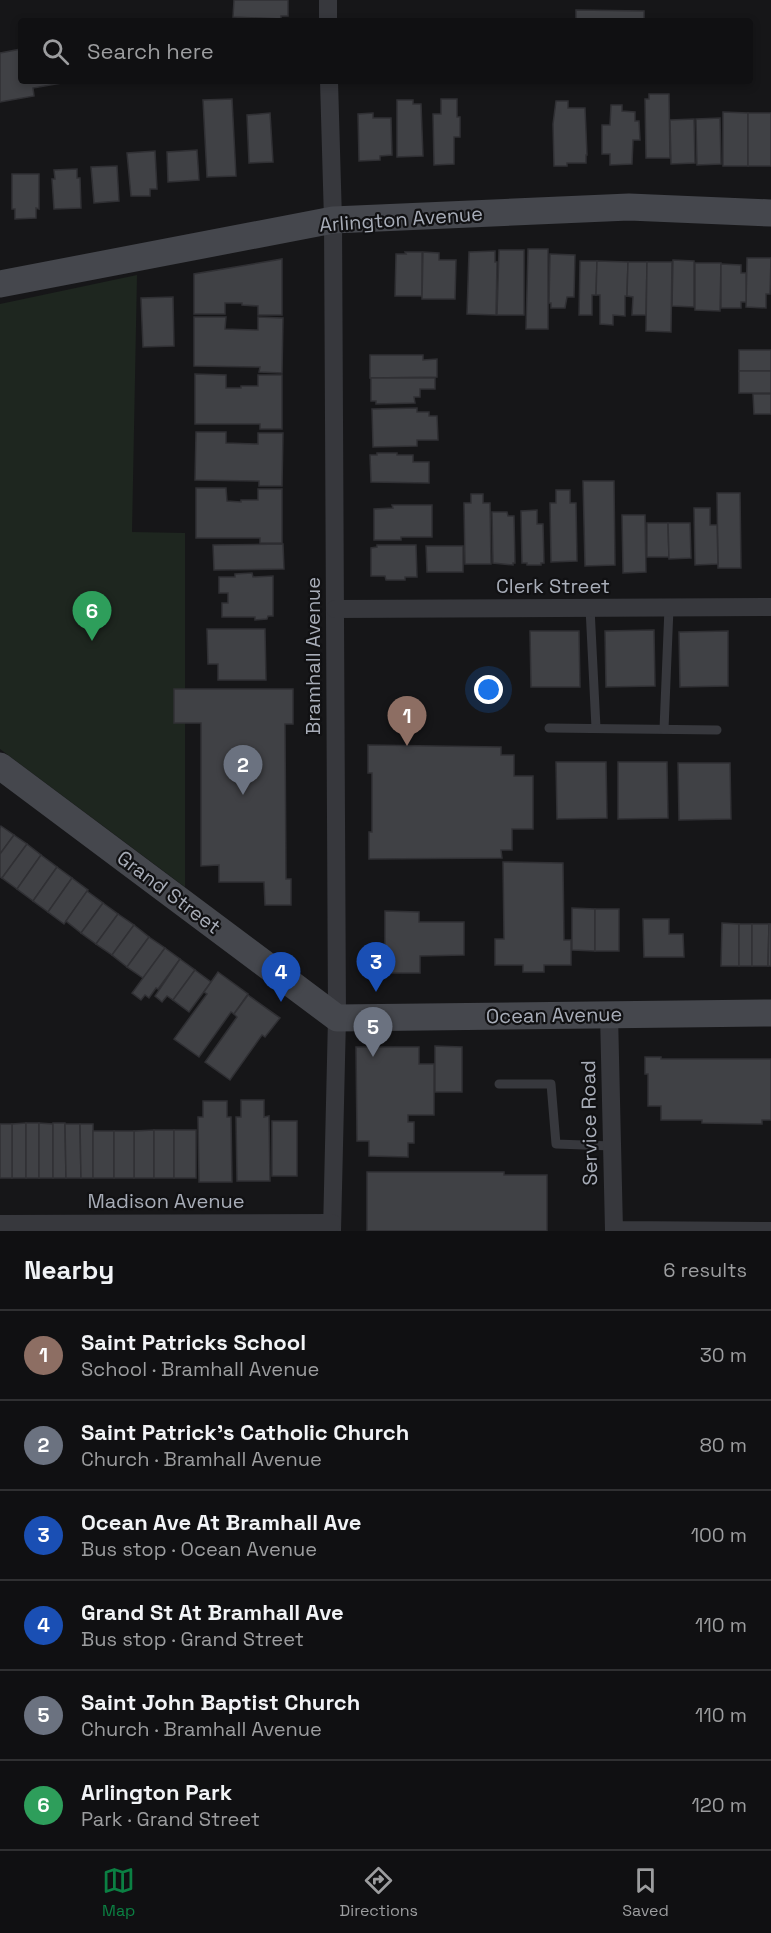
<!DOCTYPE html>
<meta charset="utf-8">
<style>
body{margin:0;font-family:"Space Grotesk",sans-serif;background:#19191b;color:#f1f3f6}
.you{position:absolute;left:489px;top:690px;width:21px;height:21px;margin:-15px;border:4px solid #fff;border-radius:50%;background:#1a73e8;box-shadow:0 0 0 9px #1a73e833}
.badge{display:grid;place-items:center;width:39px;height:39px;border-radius:50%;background:#0b8043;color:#fff;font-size:20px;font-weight:700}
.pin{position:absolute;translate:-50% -50px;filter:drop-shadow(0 2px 3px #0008)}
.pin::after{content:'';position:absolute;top:32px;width:21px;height:18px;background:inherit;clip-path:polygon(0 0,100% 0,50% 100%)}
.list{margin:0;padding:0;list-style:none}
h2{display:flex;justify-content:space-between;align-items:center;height:78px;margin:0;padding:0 24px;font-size:26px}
h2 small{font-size:20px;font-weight:400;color:#9c9d9f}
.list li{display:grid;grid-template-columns:39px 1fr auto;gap:18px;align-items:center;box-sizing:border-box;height:90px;padding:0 24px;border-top:2px solid #303032}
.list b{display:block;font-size:22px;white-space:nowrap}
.list p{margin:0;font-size:20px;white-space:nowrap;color:#9c9d9f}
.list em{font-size:20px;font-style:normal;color:#9c9d9f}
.icon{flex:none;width:33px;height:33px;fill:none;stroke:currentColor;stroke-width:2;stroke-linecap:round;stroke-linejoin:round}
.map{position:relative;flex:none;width:771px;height:1231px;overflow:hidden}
.search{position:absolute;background:#101012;box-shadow:0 3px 9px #0003;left:18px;right:18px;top:18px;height:66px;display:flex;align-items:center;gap:15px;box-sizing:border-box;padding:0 21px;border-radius:6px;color:#9c9d9f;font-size:22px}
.sheet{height:618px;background:#101012}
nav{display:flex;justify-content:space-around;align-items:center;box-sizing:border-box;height:84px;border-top:2px solid #303032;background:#101012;font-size:16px;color:#9c9d9f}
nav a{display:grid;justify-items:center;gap:3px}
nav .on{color:#0b8043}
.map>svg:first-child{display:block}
.green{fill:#1e261f}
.building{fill:#404145;stroke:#303034;stroke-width:1.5}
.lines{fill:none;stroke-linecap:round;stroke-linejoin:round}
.lane{stroke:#37383d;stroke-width:9}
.street{stroke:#37383d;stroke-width:18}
.secondary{stroke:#45474d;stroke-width:27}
.labels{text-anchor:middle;stroke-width:4.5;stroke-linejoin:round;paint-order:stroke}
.street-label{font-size:20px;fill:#a8adb8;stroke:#111113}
</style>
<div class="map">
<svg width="771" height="1231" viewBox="0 0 771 1231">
<rect width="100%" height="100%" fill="#161618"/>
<path class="green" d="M137,275L132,532L185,533V887L0,749V304Z"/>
<g class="building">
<path d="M234,0H288V16H281V19L233,17Z"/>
<path d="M576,10L644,11V21H576Z"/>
<path d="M21,49V81H73L33,88L34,96L0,102V53Z"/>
<path d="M649,94H669L670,158H646L645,99H649Z"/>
<path d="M232,99L236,176L207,177L203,100Z"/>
<path d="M441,99H457V117H460V137H454V164L434,165L433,114H441Z"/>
<path d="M397,100H413V104H421L423,156L397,157Z"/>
<path d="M556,101H568V108H585L587,155H586V163H567V166H554L553,124Z"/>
<path d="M611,105H622V111L635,112V121H639L640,140H633L632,164L610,165V154H602V125H610Z"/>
<path d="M723,112L748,113V166H723Z"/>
<path d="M270,113L273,162L249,163L247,115Z"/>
<path d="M373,113V118H391L392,155L380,156V160L359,161L358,114Z"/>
<rect x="748" y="113" width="23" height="53"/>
<path d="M720,118L721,164L697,165L696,119Z"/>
<path d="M694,119L695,163L671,164L670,120Z"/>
<path d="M197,150L199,180L168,182L167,152Z"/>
<path d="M155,151L157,189H150V196H131L127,153Z"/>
<path d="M117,166L119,201L94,203L91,167Z"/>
<path d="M77,169V178H80L81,208L54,209L52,179H55L54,170Z"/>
<path d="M12,174H39V209L36,208V218L15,219V209H12Z"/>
<path d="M528,249H548V329H526Z"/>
<path d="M499,250H524V315H497Z"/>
<path d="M495,251V262H497L496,315L467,314L469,252Z"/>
<path d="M405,252H422V296H395L396,254H406Z"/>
<path d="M423,252L439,253V260H456L455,299H422Z"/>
<path d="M550,254L575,255L574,297H567L565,308H551V303H549Z"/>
<path d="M747,258H771L770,294H766V308L746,307Z"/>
<path d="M282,259V315H258V306L242,305V303H225V314H194V274Z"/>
<path d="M673,260L694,261V307L672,306Z"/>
<path d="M580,261H597L596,295H592V315H579Z"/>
<path d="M597,261L628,262L627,296H625V316L613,315V325L600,324V295H596Z"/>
<path d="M628,262H647L646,315H632L633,297L627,296Z"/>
<path d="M647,262H672L671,332L646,331Z"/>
<path d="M695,263H721L720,311L695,310Z"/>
<path d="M721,264L741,265V273H746V302H741V308H721Z"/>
<path d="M173,297L174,346L143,347L141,298Z"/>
<path d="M194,317H226L225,329L258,330V317L283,318L282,373L259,372L260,367L194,366Z"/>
<rect x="739" y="350" width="32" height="21"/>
<path d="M370,355H423V360L437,359V377L370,378Z"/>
<rect x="739" y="371" width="32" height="22"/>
<path d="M195,374L226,375V388H241V386H258V375H282V429H260V424H195Z"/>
<path d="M371,378H435V389H420V397H414L415,403L376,404V401H371Z"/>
<path d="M753,394H771V414H754Z"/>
<path d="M417,408V412H429V416H437L438,440H417V446L373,447L372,409Z"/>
<path d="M196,432H226V443L258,444V433H283L282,486H259V481L195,480Z"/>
<path d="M377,453H397V455H413V462H429V483L371,482L370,455H377Z"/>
<path d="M583,481H614L615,565L585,566Z"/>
<path d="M196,488H226L227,501L241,502V500H258V489H282V543H260V538H196Z"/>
<path d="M556,490H570V503H576L577,561L551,562L550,503H556Z"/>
<path d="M717,493H740L741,568H718Z"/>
<path d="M471,494H483V503H490L491,564H465L464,503H471Z"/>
<path d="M392,505H432V537H401V540H374V509L393,508Z"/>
<path d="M694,508H710V525H717L718,564L695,565Z"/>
<path d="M537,510V524H543L544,563H541V565H527V563H522L521,511Z"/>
<path d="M492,512H507L508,516H514L515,563H513V565L493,563Z"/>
<path d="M622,515H645L646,572L623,573Z"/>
<path d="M647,523H668L669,557H647Z"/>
<path d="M668,523H690L691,558L669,559Z"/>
<path d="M283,544L284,569L214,570L213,545Z"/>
<path d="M377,545H416L417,577H405V580H386L385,576H371V548L377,547Z"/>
<path d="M426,546H463V572H427Z"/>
<path d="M252,573L253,577L273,576V616H268L267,619L255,620V617H222V603H228V593H219V577H235V574Z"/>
<path d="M207,629H265L266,680H218V664H208Z"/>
<path d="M654,630L655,686L606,687L605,631Z"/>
<path d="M530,631H579L580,687H531Z"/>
<path d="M728,631V686L680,687L679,632Z"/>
<path d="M174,689H293V724H285L286,879H291V905H265L264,882H219V865L201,866V723H174Z"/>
<path d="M368,745L501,747V755H514V776H533V829H512V850H501L502,858L369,859V832H372V773H368Z"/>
<path d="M556,762H606L607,818L557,819Z"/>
<path d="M618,762H667L668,818L618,819Z"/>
<path d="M678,763H730L731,819L679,820Z"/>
<path d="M1,826L14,835L0,854V828Z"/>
<path d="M14,835L27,844L2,878L0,877V854Z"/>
<path d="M27,844L41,855L17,889L2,878Z"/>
<path d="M41,855L57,867L33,901L17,889Z"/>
<path d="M503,862L563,863L564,940H571V965H544V972H523V965H495V939H504Z"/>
<path d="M57,867L72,878L48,912L33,901Z"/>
<path d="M72,878L88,890L64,924L48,912Z"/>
<path d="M87,891L103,903L81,933L66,921Z"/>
<path d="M103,903L118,914L96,944L81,933Z"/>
<path d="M572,908L595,909V951L572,950Z"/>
<rect x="595" y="909" width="24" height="42"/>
<path d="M385,911L419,912V922H464V955L420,956V973H385Z"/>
<path d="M118,914L134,925L112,955L96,944Z"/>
<path d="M643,919H669V934H683L684,957H644Z"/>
<path d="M722,923L739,924V966H721Z"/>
<rect x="739" y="924" width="13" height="42"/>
<path d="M752,924H769L768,966H752Z"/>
<path d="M769,924H771V966H768Z"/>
<path d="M134,925L149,937L127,967L112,955Z"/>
<path d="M149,937L165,948L143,978L127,967Z"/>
<path d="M165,948L180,959L158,989L156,988L149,998L145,995L141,1000L132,993Z"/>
<path d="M180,959L195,970L173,1000L167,996L162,1002L155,996Z"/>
<path d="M195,970L211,982L189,1012L173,1000Z"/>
<path d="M218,972L248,994L234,1014L231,1012L199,1057L174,1039L207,994L204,992Z"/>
<path d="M248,995L280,1018L265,1037L262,1035L230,1080L205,1062L237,1017L234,1014Z"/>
<path d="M435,1046L462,1047V1092H435Z"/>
<path d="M356,1047H419V1064H434V1115H408V1122H414V1143H408V1157L369,1156V1141H357Z"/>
<path d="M645,1057H661V1059H771V1120H762V1124L702,1123V1120H661V1106H648V1074H645Z"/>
<path d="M241,1100H264V1117L269,1116L270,1181H237L236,1117H241Z"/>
<path d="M203,1101H227V1117H231L232,1182H199L198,1117H203Z"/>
<rect x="272" y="1121" width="25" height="55"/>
<path d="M26,1123V1178H12V1124Z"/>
<rect x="26" y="1123" width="13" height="55"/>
<path d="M39,1123L53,1124V1178H39Z"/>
<path d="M53,1123H65L66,1178H53Z"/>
<rect x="0" y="1124" width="12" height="54"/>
<path d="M65,1124H80L81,1178H66Z"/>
<path d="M80,1124H93V1178H81Z"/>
<path d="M154,1130V1178H134V1131Z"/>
<rect x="154" y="1130" width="20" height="48"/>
<rect x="174" y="1130" width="22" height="48"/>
<rect x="93" y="1131" width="21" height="47"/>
<rect x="114" y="1131" width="20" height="47"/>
<path d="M367,1172H504V1175H547V1231H367Z"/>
</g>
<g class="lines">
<g class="lane">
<path d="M590,608L596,728"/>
<path d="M549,728L717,730"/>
<path d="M664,729L669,608"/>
<path d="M499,1084H551L556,1144L612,1146"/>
</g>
<g class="street">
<path d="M328,0V21"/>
<path d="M329,81L333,220L337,1018L332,1231"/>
<path d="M335,609L771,607"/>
<path d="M609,1014L614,1230L771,1231"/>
<path d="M0,1224L332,1223"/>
</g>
<g class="secondary">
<path d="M0,284L333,220L629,207L771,213"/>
<path d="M0,766L337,1018L771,1013"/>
</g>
</g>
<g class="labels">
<g class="street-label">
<text transform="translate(401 219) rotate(-4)" y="7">Arlington Avenue</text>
<text x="553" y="593">Clerk Street</text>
<text transform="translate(313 656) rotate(-90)" y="7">Bramhall Avenue</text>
<text transform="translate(169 892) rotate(37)" y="7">Grand Street</text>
<text transform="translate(554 1015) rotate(-1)" y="7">Ocean Avenue</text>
<text transform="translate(589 1123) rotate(-91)" y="7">Service Road</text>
<text x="166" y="1208">Madison Avenue</text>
</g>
</g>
</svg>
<div class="you"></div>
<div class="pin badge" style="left:407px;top:746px;background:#8d6e63">1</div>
<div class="pin badge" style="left:243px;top:795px;background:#6b7280">2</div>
<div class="pin badge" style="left:376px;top:992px;background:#1a4fb4">3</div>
<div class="pin badge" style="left:281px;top:1002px;background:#1a4fb4">4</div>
<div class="pin badge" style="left:373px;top:1057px;background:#6b7280">5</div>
<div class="pin badge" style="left:92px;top:641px;background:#2e9e5b">6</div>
<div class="search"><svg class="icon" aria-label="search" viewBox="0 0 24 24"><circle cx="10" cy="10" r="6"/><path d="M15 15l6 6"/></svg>Search here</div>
</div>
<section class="sheet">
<h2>Nearby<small>6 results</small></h2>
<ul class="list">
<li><span class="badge" style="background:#8d6e63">1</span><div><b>Saint Patricks School</b><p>School · Bramhall Avenue</p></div><em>30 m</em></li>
<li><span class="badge" style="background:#6b7280">2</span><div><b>Saint Patrick's Catholic Church</b><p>Church · Bramhall Avenue</p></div><em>80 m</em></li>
<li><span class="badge" style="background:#1a4fb4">3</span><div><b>Ocean Ave At Bramhall Ave</b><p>Bus stop · Ocean Avenue</p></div><em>100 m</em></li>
<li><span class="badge" style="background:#1a4fb4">4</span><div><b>Grand St At Bramhall Ave</b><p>Bus stop · Grand Street</p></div><em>110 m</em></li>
<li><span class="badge" style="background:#6b7280">5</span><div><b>Saint John Baptist Church</b><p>Church · Bramhall Avenue</p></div><em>110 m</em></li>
<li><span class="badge" style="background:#2e9e5b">6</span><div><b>Arlington Park</b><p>Park · Grand Street</p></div><em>120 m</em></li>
</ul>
</section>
<nav>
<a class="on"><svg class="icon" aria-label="map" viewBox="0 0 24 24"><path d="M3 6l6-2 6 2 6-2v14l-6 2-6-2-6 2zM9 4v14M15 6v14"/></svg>Map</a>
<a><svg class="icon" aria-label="directions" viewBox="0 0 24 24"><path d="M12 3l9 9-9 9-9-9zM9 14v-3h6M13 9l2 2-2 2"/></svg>Directions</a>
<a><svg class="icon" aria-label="saved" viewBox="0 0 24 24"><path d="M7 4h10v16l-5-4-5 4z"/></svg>Saved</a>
</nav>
